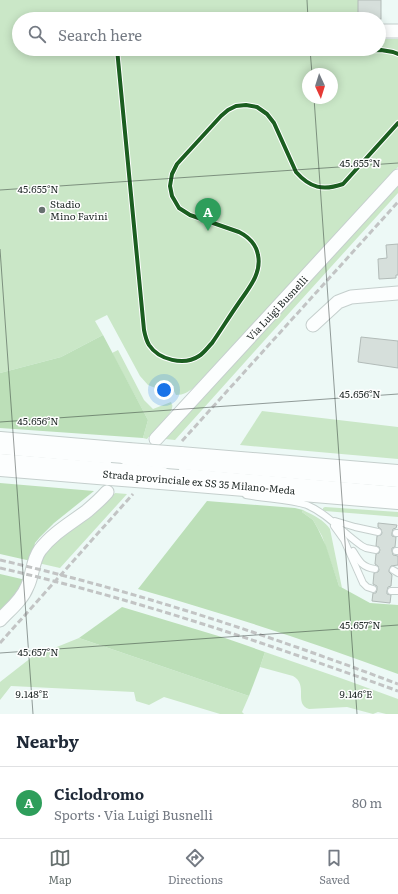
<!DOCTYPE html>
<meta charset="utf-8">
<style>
body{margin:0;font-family:Literata,serif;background:#f6f6f7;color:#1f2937}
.compass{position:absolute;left:302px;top:68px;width:36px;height:36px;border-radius:50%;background:#fff;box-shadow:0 2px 10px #0003;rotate:176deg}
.you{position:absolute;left:164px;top:390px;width:14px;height:14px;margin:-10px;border:3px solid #fff;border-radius:50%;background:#1a73e8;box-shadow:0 0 0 6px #1a73e833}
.badge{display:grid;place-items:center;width:26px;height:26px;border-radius:50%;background:#67716f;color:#fff;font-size:13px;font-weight:700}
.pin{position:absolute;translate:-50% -33px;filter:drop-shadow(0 1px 2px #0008)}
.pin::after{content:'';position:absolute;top:21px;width:14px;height:12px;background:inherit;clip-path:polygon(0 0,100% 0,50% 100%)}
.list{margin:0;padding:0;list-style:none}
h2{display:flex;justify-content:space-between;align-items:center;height:52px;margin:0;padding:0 16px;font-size:17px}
h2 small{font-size:13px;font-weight:400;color:#747a83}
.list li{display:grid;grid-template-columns:26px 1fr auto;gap:12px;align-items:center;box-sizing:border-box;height:72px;padding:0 16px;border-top:1px solid #e0e1e3}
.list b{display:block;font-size:15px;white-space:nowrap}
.list p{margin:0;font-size:13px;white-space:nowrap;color:#747a83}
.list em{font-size:13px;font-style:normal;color:#747a83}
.icon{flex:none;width:22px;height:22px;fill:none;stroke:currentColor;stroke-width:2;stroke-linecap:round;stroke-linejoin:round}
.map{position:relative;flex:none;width:398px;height:714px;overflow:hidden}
.search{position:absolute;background:#fff;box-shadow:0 2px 10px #0003;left:12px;right:12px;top:12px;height:44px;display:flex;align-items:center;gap:10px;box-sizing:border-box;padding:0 14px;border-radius:22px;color:#747a83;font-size:15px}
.sheet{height:124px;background:#fff}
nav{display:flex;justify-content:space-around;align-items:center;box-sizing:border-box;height:56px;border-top:1px solid #e0e1e3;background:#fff;font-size:11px;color:#747a83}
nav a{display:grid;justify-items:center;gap:2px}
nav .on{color:#67716f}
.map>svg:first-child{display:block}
.green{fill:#cae7c7;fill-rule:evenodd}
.forest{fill:#bcdfb8}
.building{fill:#d6dfdb;stroke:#b2bbb8}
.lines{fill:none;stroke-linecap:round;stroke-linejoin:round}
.lane-casing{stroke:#c5cfcd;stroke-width:8}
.street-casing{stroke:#c5cfcd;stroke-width:15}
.highway-casing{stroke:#c5cfcd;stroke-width:24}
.lane{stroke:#fcfefe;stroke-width:6}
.street{stroke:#fcfefe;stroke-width:13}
.highway{stroke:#fcfefe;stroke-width:22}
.rail{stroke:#c2c4c4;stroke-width:3;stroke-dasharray:6 3;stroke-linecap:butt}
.highway-bridge-casing{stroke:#c5cfcd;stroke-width:24;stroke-linecap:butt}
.highway-bridge{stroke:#fcfefe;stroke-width:22}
.cycleway-casing{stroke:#fff;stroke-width:6}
.cycleway{stroke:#1b5e20;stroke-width:4}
.ticks{fill:none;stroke:#1f2826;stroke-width:1;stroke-opacity:0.45}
.poi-dot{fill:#67716f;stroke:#fff;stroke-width:1.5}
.labels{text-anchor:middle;stroke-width:3;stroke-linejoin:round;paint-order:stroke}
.poi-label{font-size:10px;fill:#1f2826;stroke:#fff;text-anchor:start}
.street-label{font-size:10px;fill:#1f2826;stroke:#fff}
.ticks-label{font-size:10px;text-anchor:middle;fill:#1f2826;stroke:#fff;stroke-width:3;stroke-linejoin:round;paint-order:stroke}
</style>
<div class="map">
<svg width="398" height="714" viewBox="0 0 398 714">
<rect width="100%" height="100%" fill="#edf9f6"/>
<g class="green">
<path d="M0,0H358V19H362H19V49H379V39H398V167L297,278L193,388C188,392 184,395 176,395L174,391V386L160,383L158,389L148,385L140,376L107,315L95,321L103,335L61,357L0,373ZM308,74H332V98H308Z"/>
<path d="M398,184V193L272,332L175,440L165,439Z"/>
<path d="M118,350L144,400L153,409L171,402C172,405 173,405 172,408C171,415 152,433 147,439L143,438L148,420L112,353Z"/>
<path d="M262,411L398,427V459L240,445Z"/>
<path d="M115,493L127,494L60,568L38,563L52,545L66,534L89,518L103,506Z"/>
<path d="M325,507L398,512V517L325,511L323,510V508Z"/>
<path d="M303,510C313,515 324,520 330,529L342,588L339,586L322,536L313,520L302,512Z"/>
<path d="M79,638L249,696L242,712L244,714H220L164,697L149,705L136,701L134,692L11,686L0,700V682L32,657Z"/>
<path d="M265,652L346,680L398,699V714H386L378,712L373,714L347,707L309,709C293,704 309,685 293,676L260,667Z"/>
</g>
<g class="forest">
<path d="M103,335L148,420L143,438L0,428V373L61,357Z"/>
<path d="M0,483L94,491L54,523L40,537L35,543L31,561L0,554Z"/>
<path d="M207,501L295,508L303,510L302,512L313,520L318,529L326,546L339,586L370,603L398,605V674C312,642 225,614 138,589Z"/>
<path d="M0,574L26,580L16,595L0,610Z"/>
<path d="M122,607L225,638L265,652L260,667L249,696L79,638Z"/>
</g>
<g class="building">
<rect x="358" y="0" width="23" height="19"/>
<path d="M398,244V275H396V278L379,279L378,259L387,258L386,245Z"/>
<path d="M361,337L398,341V368L358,362Z"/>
<path d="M378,523L397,525L396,528L393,529L392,533V536L396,537L395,547L392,548V551L393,555L398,556V565L391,566L389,570V572L392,575L391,586L388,587L387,591V594L391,595L390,603L372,601L373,593H376L377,590V586L373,584L374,573L378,572L379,570L378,566L375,564L376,554L379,553L380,550L379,547L376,546L377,536L381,535L382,533L381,529L378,527Z"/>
</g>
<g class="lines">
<g class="lane-casing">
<g id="lane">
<path d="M246,495C266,499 289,499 307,505C328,514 343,533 362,546L366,548L376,550"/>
<path d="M335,521L355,527L378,532"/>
<path d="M334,526L344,540L363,583L367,587L373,589"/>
<path d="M396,533H398"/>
<path d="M353,551C359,561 362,567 375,569"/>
<path d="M396,551H398"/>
<path d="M393,570L398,573"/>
<path d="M391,591H398"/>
</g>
</g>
<g class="street-casing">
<g id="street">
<path d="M379,31H398"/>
<path d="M313,325L338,302L351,297L398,293"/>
<path d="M156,439L398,176"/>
<path d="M0,620C9,610 22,600 27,587C33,576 32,561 40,550C53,533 71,523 87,511C94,505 101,499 107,492"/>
</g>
</g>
<g class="highway-casing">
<g id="highway">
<path d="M0,443L128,454"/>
<path d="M180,458L398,476"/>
<path d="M0,465L110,474"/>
<path d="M161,478L398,498"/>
</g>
</g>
<use href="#lane" class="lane"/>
<use href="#street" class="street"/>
<use href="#highway" class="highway"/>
<g class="rail">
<path d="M182,441L398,202"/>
<path d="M0,560C135,591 268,635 398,684"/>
<path d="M0,568C136,599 268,644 398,691"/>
<path d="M0,643L133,494"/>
</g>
<g class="highway-bridge-casing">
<g id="highway-bridge">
<path d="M128,454L180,458"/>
<path d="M110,474L161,478"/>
</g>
</g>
<use href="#highway-bridge" class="highway-bridge"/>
<g class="cycleway-casing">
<g id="cycleway">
<path d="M117,49L144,330C145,335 146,340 149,345C159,360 184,366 199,356C204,353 208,347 212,343C221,330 229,317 238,304C248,289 262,274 258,255C256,244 249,237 239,232L190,215L179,208L172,196L170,186L172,174L177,164L221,116L228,110L236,106L246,105L257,107L267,114L274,123L296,172C310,188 323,191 343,184L398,123"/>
<path d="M190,49L200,51L381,50L393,52L398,54"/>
</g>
</g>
<use href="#cycleway" class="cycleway"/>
</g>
<path class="ticks" d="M307,0L308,19M310,49L312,74M314,98L357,714M0,190L398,163M0,249L33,714M0,422L398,394M0,653L398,625"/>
<circle class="poi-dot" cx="42" cy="210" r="4"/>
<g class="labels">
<g class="poi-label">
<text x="50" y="208">Stadio<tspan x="50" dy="12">Mino Favini</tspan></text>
</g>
<g class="street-label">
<text transform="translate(277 308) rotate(-47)" y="4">Via Luigi Busnelli</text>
<text transform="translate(199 482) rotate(5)" y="4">Strada provinciale ex SS 35 Milano-Meda</text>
</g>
</g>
<g class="ticks-label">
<text x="360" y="167">45.655°N</text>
<text x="38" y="193">45.655°N</text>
<text x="360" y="398">45.656°N</text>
<text x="38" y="425">45.656°N</text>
<text x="360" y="629">45.657°N</text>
<text x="38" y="656">45.657°N</text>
<text x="32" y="698">9.148°E</text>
<text x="356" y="698">9.146°E</text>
</g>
</svg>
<svg class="compass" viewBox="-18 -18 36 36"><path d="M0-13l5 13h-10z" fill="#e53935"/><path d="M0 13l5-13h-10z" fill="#747a83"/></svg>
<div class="you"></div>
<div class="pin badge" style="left:208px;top:231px;background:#2e9e5b">A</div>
<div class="search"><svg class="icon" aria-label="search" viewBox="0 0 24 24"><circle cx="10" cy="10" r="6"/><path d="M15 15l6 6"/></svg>Search here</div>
</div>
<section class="sheet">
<h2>Nearby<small></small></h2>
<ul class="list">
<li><span class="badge" style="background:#2e9e5b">A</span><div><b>Ciclodromo</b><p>Sports · Via Luigi Busnelli</p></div><em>80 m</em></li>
</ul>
</section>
<nav>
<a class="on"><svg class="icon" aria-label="map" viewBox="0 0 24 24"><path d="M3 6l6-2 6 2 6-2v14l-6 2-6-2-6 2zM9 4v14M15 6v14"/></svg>Map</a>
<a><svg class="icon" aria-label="directions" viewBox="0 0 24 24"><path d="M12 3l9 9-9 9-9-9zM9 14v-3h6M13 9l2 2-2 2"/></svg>Directions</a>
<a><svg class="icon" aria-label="saved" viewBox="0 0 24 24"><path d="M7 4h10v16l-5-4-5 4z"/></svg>Saved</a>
</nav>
